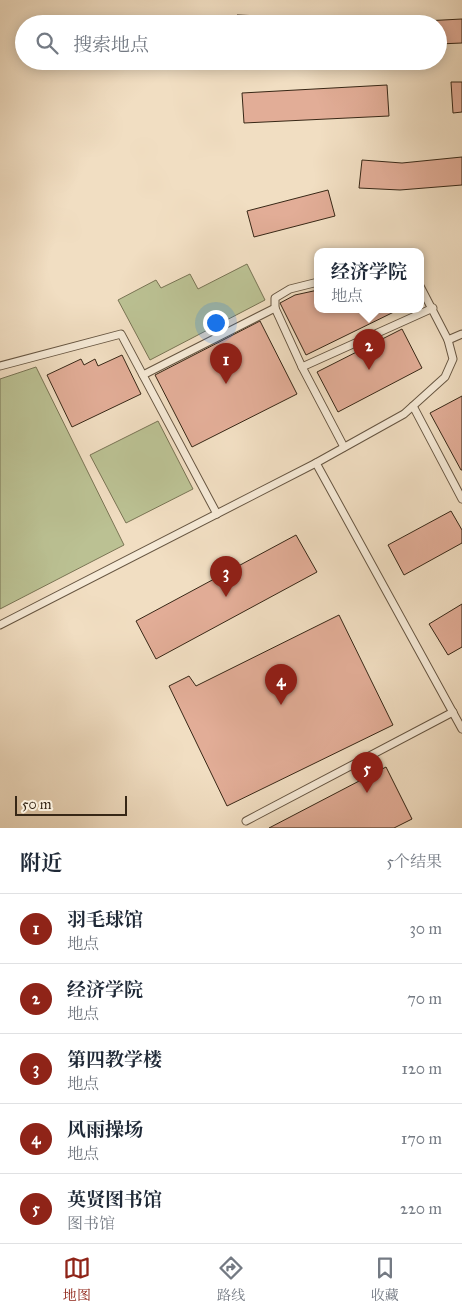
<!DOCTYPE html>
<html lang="zh">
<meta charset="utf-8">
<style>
body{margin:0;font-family:"IM FELL Great Primer","Noto Serif SC",serif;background:#f2f2f3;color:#1f2937}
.scale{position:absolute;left:15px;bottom:12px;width:112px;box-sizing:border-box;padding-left:5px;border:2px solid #372716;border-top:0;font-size:14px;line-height:18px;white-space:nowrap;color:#372716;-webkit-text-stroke:4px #f6ead7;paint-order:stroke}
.you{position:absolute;left:215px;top:322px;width:18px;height:18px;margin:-12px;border:4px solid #fff;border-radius:50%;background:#1a73e8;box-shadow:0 0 0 8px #1a73e833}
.badge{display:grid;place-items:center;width:32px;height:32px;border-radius:50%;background:#8f2418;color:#fff;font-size:16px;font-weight:700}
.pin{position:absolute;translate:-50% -41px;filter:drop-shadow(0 1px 2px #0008)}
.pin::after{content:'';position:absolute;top:26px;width:18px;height:15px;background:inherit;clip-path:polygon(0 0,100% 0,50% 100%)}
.popup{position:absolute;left:314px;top:248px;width:110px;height:65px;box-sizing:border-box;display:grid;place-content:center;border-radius:10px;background:#fff;filter:drop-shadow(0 1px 4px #0005);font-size:16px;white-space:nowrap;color:#747a83}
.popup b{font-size:19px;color:#1f2937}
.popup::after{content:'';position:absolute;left:50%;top:100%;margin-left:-10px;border:10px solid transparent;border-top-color:#fff}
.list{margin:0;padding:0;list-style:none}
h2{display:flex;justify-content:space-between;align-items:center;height:65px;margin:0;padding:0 20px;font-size:21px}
h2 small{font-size:16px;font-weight:400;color:#747a83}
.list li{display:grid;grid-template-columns:32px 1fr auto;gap:15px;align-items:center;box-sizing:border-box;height:70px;padding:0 20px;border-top:1px solid #e0e1e3}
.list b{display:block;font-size:19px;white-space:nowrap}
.list p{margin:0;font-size:16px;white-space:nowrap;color:#747a83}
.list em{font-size:16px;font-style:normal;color:#747a83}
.icon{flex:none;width:28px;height:28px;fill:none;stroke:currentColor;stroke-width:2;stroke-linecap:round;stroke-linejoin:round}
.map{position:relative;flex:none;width:462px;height:828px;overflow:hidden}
.search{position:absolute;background:#fff;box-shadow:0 2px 12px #0003;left:15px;right:15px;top:15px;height:55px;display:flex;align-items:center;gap:12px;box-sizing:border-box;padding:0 18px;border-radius:28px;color:#747a83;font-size:19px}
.sheet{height:415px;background:#fff}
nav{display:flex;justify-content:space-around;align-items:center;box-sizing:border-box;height:70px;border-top:1px solid #e0e1e3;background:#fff;font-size:14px;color:#747a83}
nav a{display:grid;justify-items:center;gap:2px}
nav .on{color:#8f2418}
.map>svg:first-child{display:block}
.green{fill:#bbc193;stroke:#797454}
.building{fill:#e2ad97;stroke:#372716}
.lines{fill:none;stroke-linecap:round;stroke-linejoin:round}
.service-casing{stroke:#665541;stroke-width:9}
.service{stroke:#f6ead7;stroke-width:7}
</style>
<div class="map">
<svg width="462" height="828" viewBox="0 0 462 828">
<rect width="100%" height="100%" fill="#f1dec2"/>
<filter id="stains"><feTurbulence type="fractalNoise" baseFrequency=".004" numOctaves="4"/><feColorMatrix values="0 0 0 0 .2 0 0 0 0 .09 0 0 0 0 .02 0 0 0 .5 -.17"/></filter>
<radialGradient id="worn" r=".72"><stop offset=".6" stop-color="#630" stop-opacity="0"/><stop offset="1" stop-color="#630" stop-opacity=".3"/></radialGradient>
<g class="green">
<path d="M247,264L265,300L150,360L118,300L156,280L161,288L190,274L198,289Z"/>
<path d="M36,367L124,545L0,609V379Z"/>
<path d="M158,421L193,489L126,523L90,455Z"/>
</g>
<g class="building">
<path d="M237,15L382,21V24H237Z"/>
<path d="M462,19V43L438,44V24H424V21Z"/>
<path d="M451,82H462V112L453,113Z"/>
<path d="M387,85L389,116L244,123L242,93Z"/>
<path d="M462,157V185L400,190L359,188L362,160L402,163Z"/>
<path d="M328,190L335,216L254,237L247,211Z"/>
<path d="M318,290V309H400L306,355L280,303L295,295Z"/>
<path d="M260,321L297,394L192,447L155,375Z"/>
<path d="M402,329L422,368L338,412L317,372Z"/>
<path d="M122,355L141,394L72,427L47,375L81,359L84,365L95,359L98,366Z"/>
<path d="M462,396V470H461L430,413Z"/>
<path d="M451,511L462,530V543L404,575L388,545Z"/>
<path d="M296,535L317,572L156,659L136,621Z"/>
<path d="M462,604V647L448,655L429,624Z"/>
<path d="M339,615L393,725L227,806L169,686L189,676L196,686Z"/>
<path d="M386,767L412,819L394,828H269Z"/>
</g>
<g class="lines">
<g class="service-casing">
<g id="service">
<path d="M275,308L302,367L344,447"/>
<path d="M448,340L462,334"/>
<path d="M0,366L121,334L217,514"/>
<path d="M302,367L433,308"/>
<path d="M143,375L275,308V298L290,289L318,282"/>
<path d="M413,406L462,499"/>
<path d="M316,463L462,729"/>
<path d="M0,625L316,463L404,414L445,377L453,359L448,340L420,286"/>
<path d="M246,821L453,712"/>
</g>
</g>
<use href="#service" class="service"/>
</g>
<rect width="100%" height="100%" filter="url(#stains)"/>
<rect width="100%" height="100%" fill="url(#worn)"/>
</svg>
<div class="scale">50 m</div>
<div class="you"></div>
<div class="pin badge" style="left:226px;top:384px">1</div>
<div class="pin badge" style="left:369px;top:370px">2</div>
<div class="popup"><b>经济学院</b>地点</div>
<div class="pin badge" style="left:226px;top:597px">3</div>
<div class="pin badge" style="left:281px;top:705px">4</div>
<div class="pin badge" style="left:367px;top:793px">5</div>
<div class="search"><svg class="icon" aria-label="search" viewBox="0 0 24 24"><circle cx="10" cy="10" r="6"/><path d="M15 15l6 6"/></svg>搜索地点</div>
</div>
<section class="sheet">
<h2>附近<small>5个结果</small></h2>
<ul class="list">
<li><span class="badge">1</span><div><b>羽毛球馆</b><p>地点</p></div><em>30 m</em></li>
<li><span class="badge">2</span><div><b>经济学院</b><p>地点</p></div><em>70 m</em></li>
<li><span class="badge">3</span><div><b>第四教学楼</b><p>地点</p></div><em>120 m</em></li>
<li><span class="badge">4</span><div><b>风雨操场</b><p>地点</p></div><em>170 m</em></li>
<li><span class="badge">5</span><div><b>英贤图书馆</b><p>图书馆</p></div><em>220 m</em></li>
</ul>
</section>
<nav>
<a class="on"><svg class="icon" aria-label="map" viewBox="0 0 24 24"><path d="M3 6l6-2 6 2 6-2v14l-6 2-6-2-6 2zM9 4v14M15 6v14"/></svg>地图</a>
<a><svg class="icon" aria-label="directions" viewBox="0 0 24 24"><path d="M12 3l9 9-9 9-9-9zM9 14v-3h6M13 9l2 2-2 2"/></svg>路线</a>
<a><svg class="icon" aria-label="saved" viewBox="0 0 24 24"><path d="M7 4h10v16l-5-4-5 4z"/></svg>收藏</a>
</nav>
